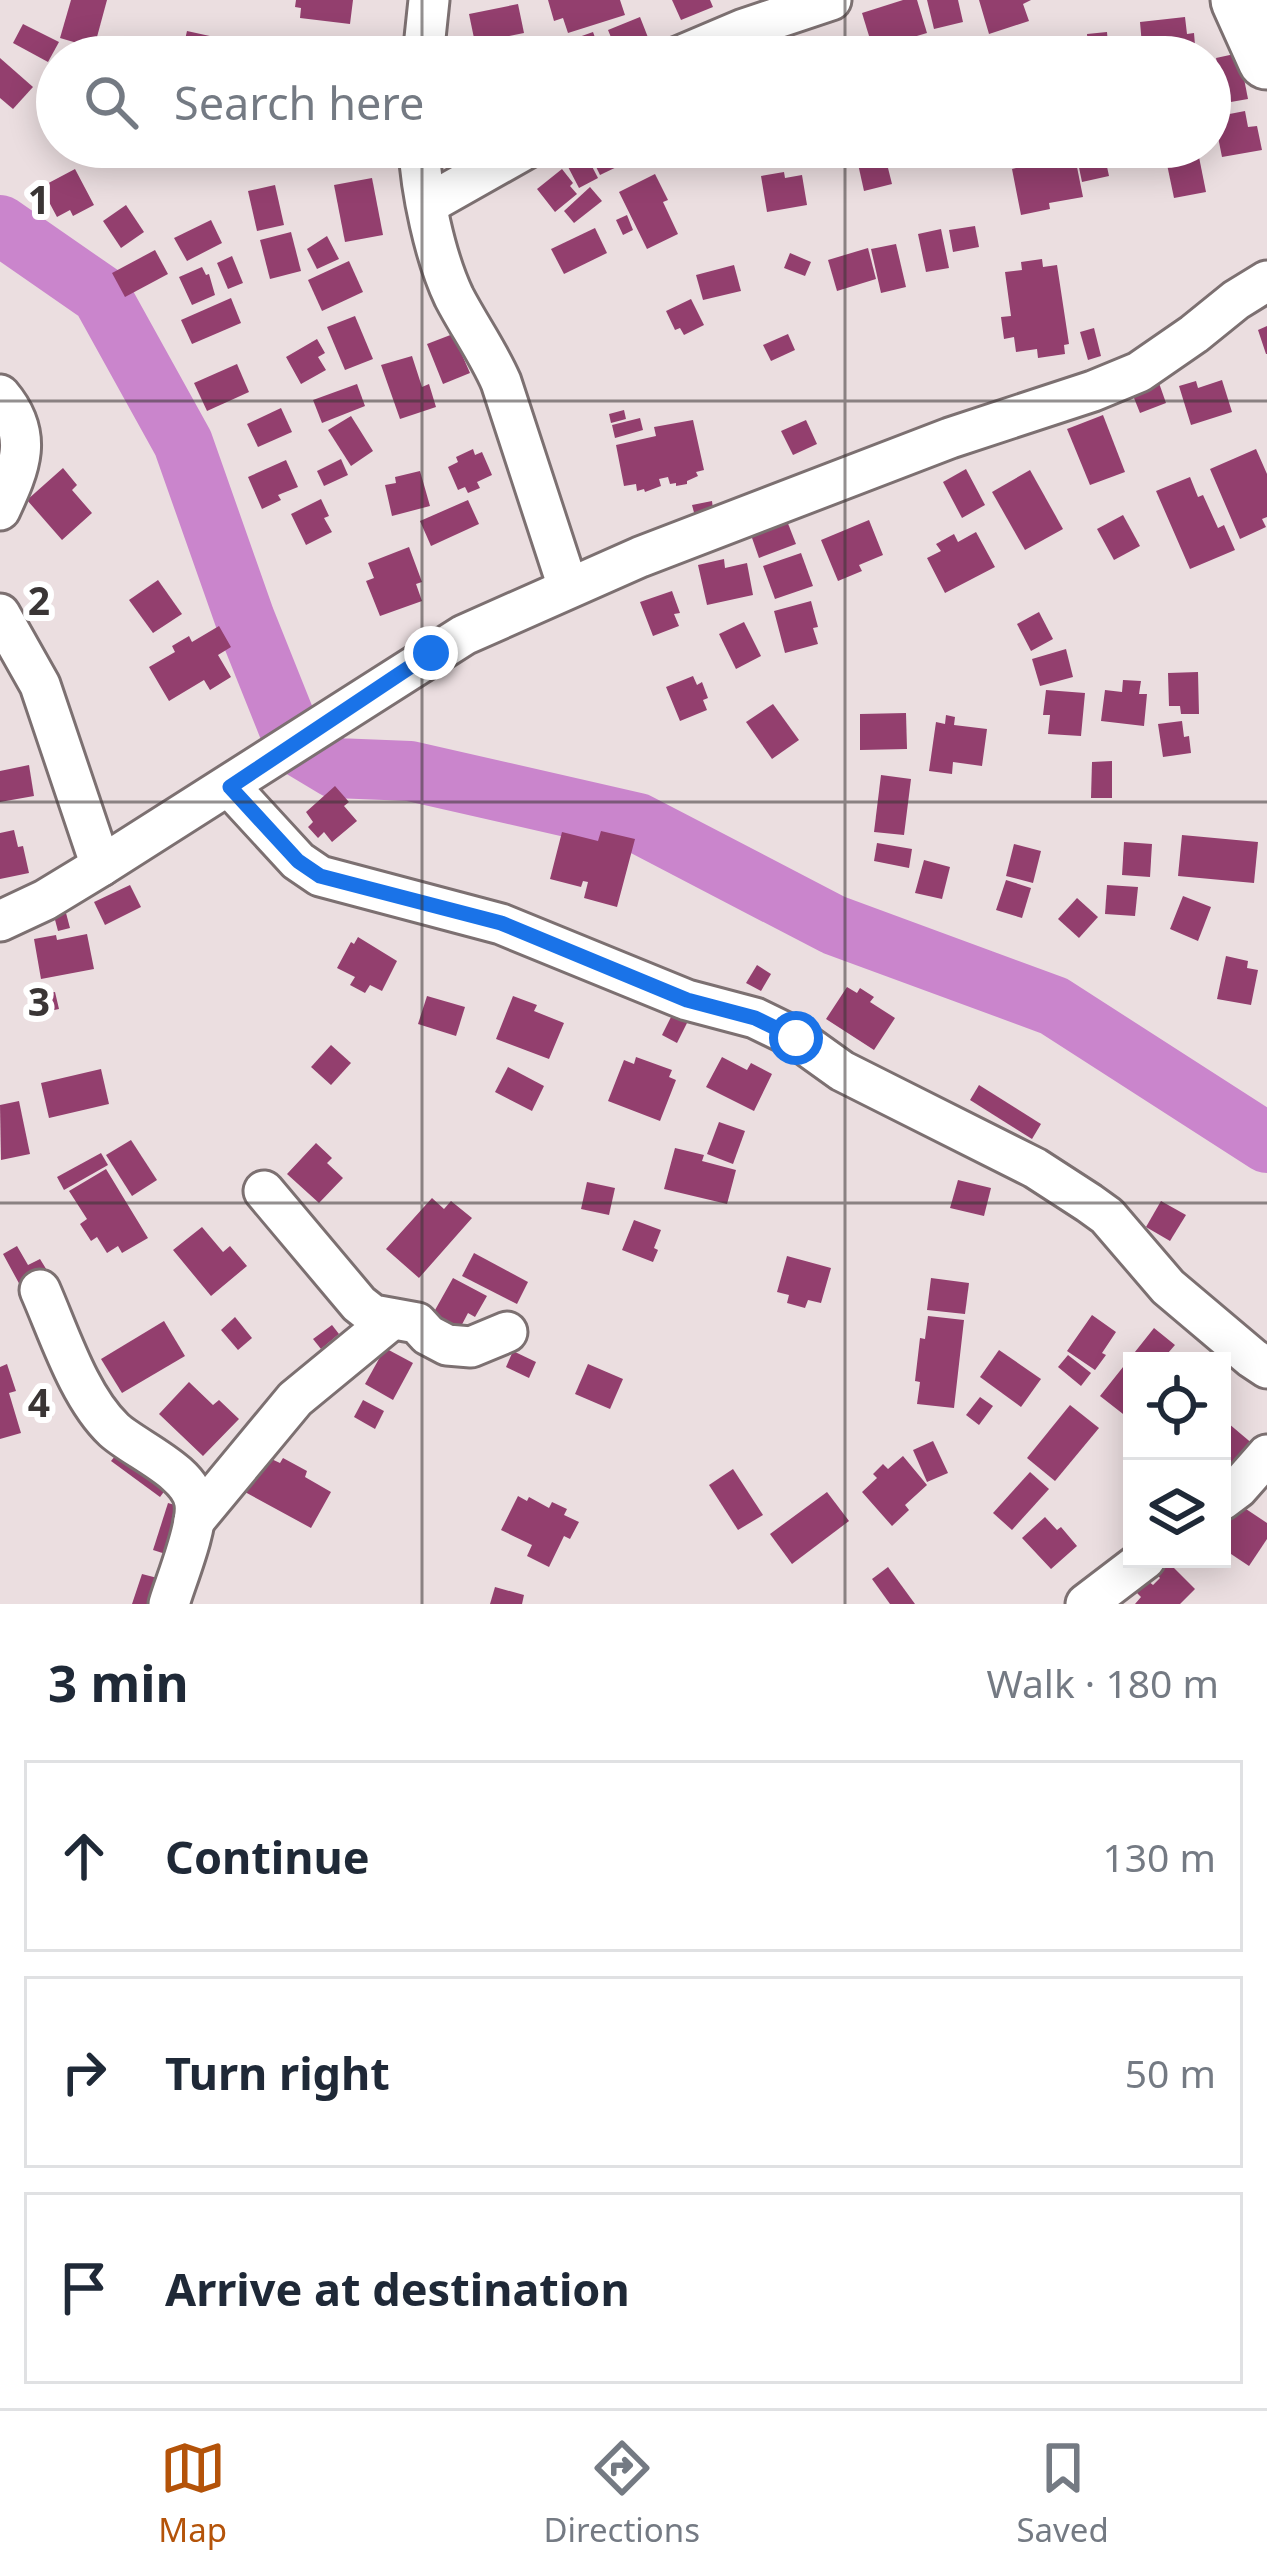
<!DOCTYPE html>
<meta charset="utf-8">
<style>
body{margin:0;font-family:"Noto Sans",sans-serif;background:#f2f2f3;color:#1f2937}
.controls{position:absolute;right:36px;bottom:36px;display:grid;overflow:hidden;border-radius:0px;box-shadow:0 6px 30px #0003}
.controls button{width:108px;height:108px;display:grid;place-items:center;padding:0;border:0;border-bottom:3px solid #e0e1e3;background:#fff;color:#1f2937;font:60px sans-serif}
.stop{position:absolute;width:36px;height:36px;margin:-27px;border:9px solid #1a73e8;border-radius:50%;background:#fff}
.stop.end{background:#1a73e8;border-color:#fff;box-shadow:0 3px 12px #0008}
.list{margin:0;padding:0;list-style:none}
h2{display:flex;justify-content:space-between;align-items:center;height:156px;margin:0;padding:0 48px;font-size:51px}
h2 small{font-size:39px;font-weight:400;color:#747a83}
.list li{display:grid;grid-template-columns:78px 1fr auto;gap:36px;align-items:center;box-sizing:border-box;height:192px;margin:0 24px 24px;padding:0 24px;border:3px solid #e0e1e3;border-radius:0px}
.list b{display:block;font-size:45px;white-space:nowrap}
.list em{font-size:39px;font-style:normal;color:#747a83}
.icon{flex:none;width:66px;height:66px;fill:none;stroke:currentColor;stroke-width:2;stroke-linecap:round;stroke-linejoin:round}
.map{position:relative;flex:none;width:1267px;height:1604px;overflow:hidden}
.search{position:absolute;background:#fff;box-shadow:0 6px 30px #0003;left:36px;right:36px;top:36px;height:132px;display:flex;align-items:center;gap:30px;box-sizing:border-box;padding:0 42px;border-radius:66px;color:#747a83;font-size:45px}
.sheet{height:804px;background:#fff}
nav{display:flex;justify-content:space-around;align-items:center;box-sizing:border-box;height:168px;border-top:3px solid #e0e1e3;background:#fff;font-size:33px;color:#747a83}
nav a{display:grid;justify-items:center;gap:6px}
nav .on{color:#b45309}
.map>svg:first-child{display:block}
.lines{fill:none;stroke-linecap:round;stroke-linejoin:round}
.river{stroke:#ca85cc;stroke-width:60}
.building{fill:#933f6e}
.street-casing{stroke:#7c7071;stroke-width:45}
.secondary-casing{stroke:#7c7071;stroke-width:63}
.street{stroke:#fff;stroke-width:39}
.secondary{stroke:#fff;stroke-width:57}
.route{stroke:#1a73e8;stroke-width:15}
.grid{fill:none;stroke:#3a3535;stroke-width:3;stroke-opacity:0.55}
.grid-label{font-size:39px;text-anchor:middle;font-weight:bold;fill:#3a3535;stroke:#fff;stroke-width:12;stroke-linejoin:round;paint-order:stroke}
</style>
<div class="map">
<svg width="1267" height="1604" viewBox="0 0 1267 1604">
<rect width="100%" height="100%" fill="#ebdee0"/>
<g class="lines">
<path class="river" d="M0,225L101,295L183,443L245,619L295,744L335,768L410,771L638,823L834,925L1054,1006L1267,1143"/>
</g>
<g class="building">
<path d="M71,0H107L94,48L60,38Z"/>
<path d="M296,0H353L350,24L300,18L301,8L295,7Z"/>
<path d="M548,0H620L625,15L568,33L563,18L554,21Z"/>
<path d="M672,0H710L713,7L681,20Z"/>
<path d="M903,0H917L927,33L873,49L862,13Z"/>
<path d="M927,0H958L963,22L934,29Z"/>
<path d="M979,0H1031L1023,4L1029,21L989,34Z"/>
<path d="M518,4L524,33L475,43L469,14Z"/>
<path d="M640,17L649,40L639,43L643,53L632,57H619L608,30Z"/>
<path d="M1185,17L1187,34L1194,33L1196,57H1143L1140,22Z"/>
<path d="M23,24L59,42L48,62L13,43Z"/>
<path d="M187,31L228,40L224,57H181Z"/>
<path d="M593,32L602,57H567L562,43Z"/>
<path d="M1107,32L1109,57H1089L1087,34Z"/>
<path d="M973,39L974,47L981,45L983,57H964L961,41Z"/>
<path d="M1128,40L1129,57H1111L1110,42Z"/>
<path d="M367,44V57H334V45Z"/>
<path d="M290,45L318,46V57H290Z"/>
<path d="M1239,53L1248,99L1225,103L1216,58Z"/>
<path d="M0,58L33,87L13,109L0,98Z"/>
<path d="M1245,111L1248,127L1257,126L1262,150L1222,157L1214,117Z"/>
<path d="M150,147H182L172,163L149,150Z"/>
<rect x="252" y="147" width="42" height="20"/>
<path d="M589,147H620L627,162L600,175L587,148Z"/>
<path d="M629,147H681L643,164L639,153L633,156Z"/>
<path d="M762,147H790L791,151L766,159Z"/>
<path d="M1073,147L1083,197L1049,203L1050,209L1021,215L1012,169L1016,168L1014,158L1035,154L1037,163L1053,160L1051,151Z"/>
<path d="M1181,147H1197L1206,192L1174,198L1164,150Z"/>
<path d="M883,148L892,184L864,191L856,155Z"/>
<path d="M585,153L598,178L579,188L566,163Z"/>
<path d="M1104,153L1109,176L1082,182L1077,158Z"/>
<path d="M75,169L94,205L73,216L70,210L57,217L41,187Z"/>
<path d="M562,169L573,183L570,186L577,194L555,212L537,189Z"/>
<path d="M784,172L785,178L802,175L807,205L767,212L761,176Z"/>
<path d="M655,174L668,200L663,202L678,234L647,249L619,192Z"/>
<path d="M372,178L383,235L345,242L334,185Z"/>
<path d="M275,185L284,225L257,231L248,191Z"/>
<path d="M590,187L602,201L574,223L564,211Z"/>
<path d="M126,205L144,232L121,248L103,221Z"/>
<path d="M627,215L633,230L623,235L616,220Z"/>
<path d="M211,220L222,243L187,261L174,238Z"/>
<path d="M975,226L979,247L953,252L949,230Z"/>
<path d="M595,228L607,253L564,274L551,249Z"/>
<path d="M941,229L949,268L926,272L918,234Z"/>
<path d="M291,232L301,271L270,279L260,240Z"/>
<path d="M327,236L339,259L317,269L307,249Z"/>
<path d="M896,244L906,287L881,293L871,249Z"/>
<path d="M868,248L876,279L837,291L828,260Z"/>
<path d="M155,250L168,274L125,297L112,273Z"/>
<path d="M790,253L811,262L805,276L784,268Z"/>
<path d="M232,256L243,283L228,289L217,263Z"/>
<path d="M1042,259L1043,267L1057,265L1069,344L1064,345L1065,354L1038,358L1037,349L1016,352L1014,337L1004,339L1001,317L1011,316L1005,272L1022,270L1021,262Z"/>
<path d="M349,261L363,292L322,311L308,280Z"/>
<path d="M734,265L741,291L703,300L696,275Z"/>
<path d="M202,267L206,275L209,274L215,295L192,305L179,277Z"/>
<path d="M231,298L241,323L192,344L181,320Z"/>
<path d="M691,299L704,325L684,335L680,328L675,330L666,311Z"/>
<path d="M355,316L373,359L345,370L327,327Z"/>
<path d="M1267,326V354H1266L1258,330Z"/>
<path d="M1094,328L1101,356L1088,360L1080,332Z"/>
<path d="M453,334L470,373L443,384L427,344Z"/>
<path d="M788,334L795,350L771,361L763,345Z"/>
<path d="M317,339L325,353L318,357L326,370L301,384L286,357Z"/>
<path d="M412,356L422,387L429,384L436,407L400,419L381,365Z"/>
<path d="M237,364L249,392L207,411L194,383Z"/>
<path d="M1222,380L1232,412L1191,425L1179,386L1196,381L1198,388Z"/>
<path d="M1159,383L1166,403L1140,413L1132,393Z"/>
<path d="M357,384L365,406L322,423L313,400Z"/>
<path d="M281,408L292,432L258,447L247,424Z"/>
<path d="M624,410L626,419L611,423L609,414Z"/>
<path d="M1103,415L1125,472L1090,485L1067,429Z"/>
<path d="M351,416L373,451L351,466L328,430Z"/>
<path d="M640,418L643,430L615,438L612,425Z"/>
<path d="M693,420L704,470L696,472L698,476L687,481V484L676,486V483L670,484L668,477L659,479L661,486L645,492L644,489L637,491L636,484L624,486L616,445L656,436L654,427Z"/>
<path d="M806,420L817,444L793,455L781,431Z"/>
<path d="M473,449L475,455L482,452L492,475L477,482L480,488L468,493L465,487L458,490L448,467L458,462L456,457Z"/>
<path d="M1256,449L1267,474V517L1262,519L1266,527L1240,539L1210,469Z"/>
<path d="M341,459L348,475L324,486L317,471Z"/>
<path d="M286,460L298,487L278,495L281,500L262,509L248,477Z"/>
<path d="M63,468L77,485L72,490L92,513L62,540L27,500Z"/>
<path d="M966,469L985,505L962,518L943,482Z"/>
<path d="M1030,470L1063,529L1025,550L992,492Z"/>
<path d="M420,471L430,506L392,516L385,485L396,483L395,477Z"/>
<path d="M1190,477L1198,497L1203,495L1218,528L1224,525L1235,550L1190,569L1156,491Z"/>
<path d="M321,499L329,516L324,518L332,532L306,545L291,514Z"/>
<path d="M468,500L479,524L431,546L420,521Z"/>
<path d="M712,501L714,516L696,520L692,505Z"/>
<path d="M1123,515L1140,546L1114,560L1097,529Z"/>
<path d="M869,520L883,555L859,565L862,571L838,581L821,540Z"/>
<path d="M787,521L796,544L759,558L751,535Z"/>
<path d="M976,532L995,567L945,593L927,558L941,551L936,544L954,534L958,542Z"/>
<path d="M409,547L422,582L416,584L422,601L380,616L366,581L374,578L368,563Z"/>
<path d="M801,553L813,586L775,599L763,566Z"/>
<path d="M724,559L725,568L747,563L753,595L707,605L698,565Z"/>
<path d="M158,580L182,614L153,633L129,600Z"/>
<path d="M672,591L680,613L674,614L679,626L653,636L640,602Z"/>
<path d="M811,601L818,627L813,628L818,644L785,653L774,611Z"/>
<path d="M1039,612L1053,639L1031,651L1017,624Z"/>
<path d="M744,622L761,656L736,669L719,634Z"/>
<path d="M219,626L231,647L218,655L231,677L210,690L204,680L169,701L149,667L175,652L172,646L189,636L192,642Z"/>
<path d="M1066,649L1073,677L1040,686L1032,659Z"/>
<path d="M1198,672L1199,714H1181L1180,706H1169L1168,673Z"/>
<path d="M693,676L697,685L702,682L708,698L703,700L707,710L680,721L666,687Z"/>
<path d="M1123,680L1141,681L1139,694H1147L1144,726L1101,721L1105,690L1122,692Z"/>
<path d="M1046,690L1085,693L1081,736L1048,734L1050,715H1043Z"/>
<path d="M773,704L799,740L772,759L746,722Z"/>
<path d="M906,713L907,749L860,750V714Z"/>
<path d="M946,715L955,717L954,725L987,729L982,766L953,762L952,774L929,771L936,722L945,724Z"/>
<path d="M1182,721L1184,737L1189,736L1191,753L1163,757L1158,724Z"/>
<path d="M1112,761V798H1091L1092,762Z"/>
<path d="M29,765L34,796L0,802V771Z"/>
<path d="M881,775L911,779L904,835L874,832Z"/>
<path d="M335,786L349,802L344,806L357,821L332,842L324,832L318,838L308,827L313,822L306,812Z"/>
<path d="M14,830L18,847L23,846L29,873L0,879V833Z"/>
<path d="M601,831L635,839L617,907L584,898L588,882L583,881L581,887L550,879L562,832L598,841Z"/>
<path d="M1182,835L1258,842L1254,883L1178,876Z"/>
<path d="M1124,842L1152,844L1150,877L1122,875Z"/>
<path d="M877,843L912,849L909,868L874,861Z"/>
<path d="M1014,844L1041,851L1033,883L1006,876Z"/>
<path d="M924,860L950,867L942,899L915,893Z"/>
<path d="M1006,880L1031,888L1022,918L996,910Z"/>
<path d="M130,885L141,907L105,925L94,902Z"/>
<path d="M1107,885L1138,887L1135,916L1105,914Z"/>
<path d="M1183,896L1211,907L1198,941L1170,929Z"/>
<path d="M1077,898L1098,917L1079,938L1058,919Z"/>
<path d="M66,913L70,928L58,931L54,916Z"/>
<path d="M87,934L94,969L41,979L34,939L56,935L57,940Z"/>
<path d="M358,937L397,961L382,991L370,985L365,993L350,985L355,977L337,968L351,942L354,944Z"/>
<path d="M1226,956L1248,961L1247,968L1258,970L1251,1005L1217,999Z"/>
<path d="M757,965L771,974L761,991L746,983Z"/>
<path d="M44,983L46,993L55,992L59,1009L31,1015L26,987Z"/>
<path d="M847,987L857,993L860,988L874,997L870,1002L895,1018L874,1050L826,1019Z"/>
<path d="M427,996L465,1007L456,1036L418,1024Z"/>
<path d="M513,996L537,1005L534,1011L564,1023L549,1059L496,1039Z"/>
<path d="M676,1007L691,1015L677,1043L662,1035Z"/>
<path d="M331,1045L351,1063L331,1085L311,1067Z"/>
<path d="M636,1057L672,1070L669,1077L676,1080L660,1121L608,1101L624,1060L634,1064Z"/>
<path d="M722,1057L747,1070L751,1063L772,1074L754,1111L706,1087Z"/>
<path d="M508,1067L544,1086L532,1111L495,1092Z"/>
<path d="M101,1069L109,1104L49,1118L41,1083Z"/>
<path d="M979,1085L1041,1124L1032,1139L970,1100Z"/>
<path d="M19,1101L30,1154L1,1160L0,1105Z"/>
<path d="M719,1122L745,1131L733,1164L707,1154Z"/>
<path d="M131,1140L157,1180L132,1196L106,1155Z"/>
<path d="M316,1143L332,1158L327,1163L343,1178L319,1203L287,1174Z"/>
<path d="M675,1148L704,1155L702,1161L736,1170L727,1204L664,1189Z"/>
<path d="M101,1153L108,1165L64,1190L57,1177Z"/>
<path d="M106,1169L148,1238L122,1253L118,1246L107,1253L97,1237L91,1241L80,1224L87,1219L69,1191Z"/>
<path d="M958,1180L991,1188L984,1216L950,1208Z"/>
<path d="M587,1182L615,1188L609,1215L581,1209Z"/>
<path d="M432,1198L444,1209L451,1201L472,1218L419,1278L386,1249Z"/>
<path d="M1161,1201L1186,1215L1170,1241L1146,1227Z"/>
<path d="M634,1220L661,1230L654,1248L658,1250L653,1262L622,1250Z"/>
<path d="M202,1227L223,1252L230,1246L247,1266L211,1296L173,1250Z"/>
<path d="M17,1246L28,1265L40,1259L48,1272L21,1287L3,1254Z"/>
<path d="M474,1253L528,1282L517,1304L462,1276Z"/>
<path d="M787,1256L831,1268L821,1303L808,1300L805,1308L787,1303L789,1295L777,1292Z"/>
<path d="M453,1278L487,1296L475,1317L468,1313L457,1334L430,1319Z"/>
<path d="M931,1278L969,1283L965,1314L927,1310Z"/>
<path d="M1092,1315L1116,1332L1102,1353L1106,1355L1095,1370L1067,1351Z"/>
<path d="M928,1316L964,1320L954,1408L917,1404L920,1382L915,1381L920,1338L925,1339Z"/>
<path d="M235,1317L252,1338L238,1350L221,1330Z"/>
<path d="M164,1321L185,1356L122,1393L101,1359Z"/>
<path d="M332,1325L339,1334L321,1349L313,1339Z"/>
<path d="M1154,1328L1175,1345L1168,1353L1179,1361H1132V1421L1100,1396Z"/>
<path d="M385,1348L413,1363L393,1400L365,1384Z"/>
<path d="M999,1350L1041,1379L1021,1407L980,1377Z"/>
<path d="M513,1351L536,1362L529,1378L506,1367Z"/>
<path d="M1068,1355L1091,1373L1081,1386L1058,1367Z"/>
<path d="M7,1364L16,1391L9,1393L21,1433L0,1439V1367Z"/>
<path d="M588,1364L623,1379L610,1409L575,1394Z"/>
<path d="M189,1382L213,1405L219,1400L239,1419L203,1456L159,1414Z"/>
<path d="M980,1397L993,1406L979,1425L966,1415Z"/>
<path d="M363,1400L384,1411L375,1429L354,1417Z"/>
<path d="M1070,1405L1099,1428L1055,1481L1027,1458Z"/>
<path d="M1222,1418L1254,1445L1231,1471L1222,1463Z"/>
<path d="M933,1441L948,1473L927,1482L913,1450Z"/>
<path d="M124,1445L172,1481L160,1497L111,1461Z"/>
<path d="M265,1456L280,1463L283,1458L307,1471L305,1477L331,1492L311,1528L245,1492Z"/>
<path d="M903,1456L927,1485L905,1505L909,1510L892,1526L862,1492L877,1478L873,1474L883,1464L888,1469Z"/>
<path d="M733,1469L763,1515L738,1530L709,1485Z"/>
<path d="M1030,1472L1049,1489L1012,1530L993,1513Z"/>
<path d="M827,1492L849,1521L792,1564L770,1534Z"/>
<path d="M518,1496L527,1501L529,1497L549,1508L552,1502L567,1509L564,1515L579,1522L570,1539L564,1536L549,1567L527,1556L532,1545L501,1530Z"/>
<path d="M1234,1501L1267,1523V1539L1249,1566L1222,1548V1518Z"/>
<path d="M168,1503L185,1508L172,1556L153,1550Z"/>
<path d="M1045,1517L1057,1530L1061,1527L1077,1546L1051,1569L1022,1538Z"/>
<path d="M1168,1562L1195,1589L1180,1604H1135L1141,1597L1137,1593L1148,1581L1153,1585L1160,1578L1156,1573Z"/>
<path d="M888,1567L915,1604H890L872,1579Z"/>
<path d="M142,1574L165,1580L157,1604H132Z"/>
<path d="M495,1587L524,1595L522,1604H490Z"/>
</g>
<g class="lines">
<g class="street-casing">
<g id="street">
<path d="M423,57L429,0"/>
<path d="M678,57L744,29L831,0"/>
<path d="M419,147C421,191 435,257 454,297C469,326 488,352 501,382L568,587"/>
<path d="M428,204L529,147"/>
<path d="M0,395C34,435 20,467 0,510"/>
<path d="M0,614L40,685L101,866"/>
<path d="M229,786L298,861L320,876L501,924L687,1000L755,1018L796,1038L842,1071L1035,1168L1089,1203L1107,1216L1168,1287L1252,1358L1267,1368"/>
<path d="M0,921L45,900L101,866L464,635L640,557L950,438L1093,391L1139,372L1194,334L1236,300L1267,281"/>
<path d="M264,1191L359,1304L373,1315L417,1323L428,1335L447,1345L471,1347L507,1332"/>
<path d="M40,1290C59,1333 79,1397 114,1430C136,1450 192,1472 195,1504C198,1528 176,1580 169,1604"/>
<path d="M1222,1500L1238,1488L1267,1455"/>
<path d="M194,1521L295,1399L391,1320"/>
<path d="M1086,1604L1145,1559"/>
</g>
</g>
<g class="secondary-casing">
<path id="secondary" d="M1240,0L1267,60"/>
</g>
<use href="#street" class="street"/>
<use href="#secondary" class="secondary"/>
</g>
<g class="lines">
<path class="route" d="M431,653L230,787L298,861L320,876L501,923L687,1000L755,1018L796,1038"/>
</g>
<path class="grid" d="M422,0V57M845,0V57M422,147V1604M845,147V1604M0,401H1267M0,802H1267M0,1203H1267"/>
<g class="grid-label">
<text x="39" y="214">1</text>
<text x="39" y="615">2</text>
<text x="39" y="1016">3</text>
<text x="39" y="1417">4</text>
</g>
</svg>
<div class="controls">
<button><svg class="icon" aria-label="locate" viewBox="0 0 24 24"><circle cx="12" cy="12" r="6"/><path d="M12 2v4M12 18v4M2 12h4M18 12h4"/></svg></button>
<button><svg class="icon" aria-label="layers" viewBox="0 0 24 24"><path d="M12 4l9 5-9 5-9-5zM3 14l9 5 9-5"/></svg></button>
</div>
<div class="stop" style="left:796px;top:1038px"></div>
<div class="stop end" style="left:431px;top:653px"></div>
<div class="search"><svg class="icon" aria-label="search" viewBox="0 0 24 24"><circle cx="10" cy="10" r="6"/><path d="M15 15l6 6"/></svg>Search here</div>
</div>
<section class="sheet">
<h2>3 min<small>Walk · 180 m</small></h2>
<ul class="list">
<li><svg class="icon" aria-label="ahead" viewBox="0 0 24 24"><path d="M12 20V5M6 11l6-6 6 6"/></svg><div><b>Continue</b></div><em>130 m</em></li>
<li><svg class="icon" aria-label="right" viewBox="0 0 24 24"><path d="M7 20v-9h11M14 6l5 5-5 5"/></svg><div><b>Turn right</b></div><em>50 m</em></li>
<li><svg class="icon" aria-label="arrive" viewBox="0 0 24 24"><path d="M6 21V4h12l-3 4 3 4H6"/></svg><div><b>Arrive at destination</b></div></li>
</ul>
</section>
<nav>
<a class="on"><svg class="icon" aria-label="map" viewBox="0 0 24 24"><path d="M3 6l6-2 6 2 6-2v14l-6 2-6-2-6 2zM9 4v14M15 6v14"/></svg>Map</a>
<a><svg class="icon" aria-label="directions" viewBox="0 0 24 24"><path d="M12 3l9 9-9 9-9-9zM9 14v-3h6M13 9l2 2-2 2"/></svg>Directions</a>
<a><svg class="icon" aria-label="saved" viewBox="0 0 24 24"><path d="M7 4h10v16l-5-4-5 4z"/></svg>Saved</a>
</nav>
